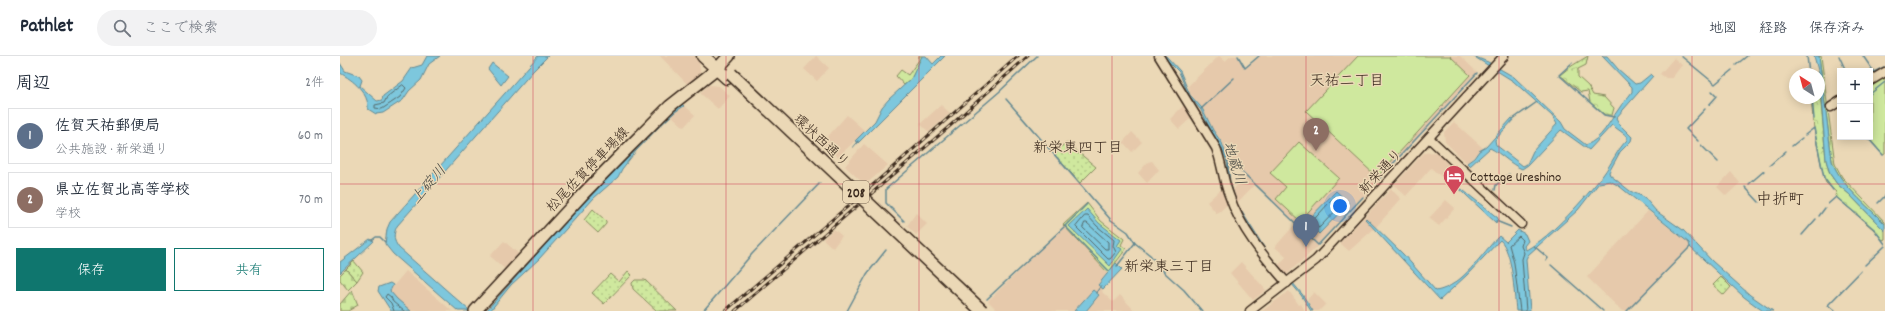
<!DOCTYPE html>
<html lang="ja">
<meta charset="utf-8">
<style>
body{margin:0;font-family:Dekko,"Klee One",sans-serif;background:#f2f2f3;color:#1f2937}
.controls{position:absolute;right:12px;top:12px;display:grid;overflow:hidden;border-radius:0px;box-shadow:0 2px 10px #0003}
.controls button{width:36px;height:36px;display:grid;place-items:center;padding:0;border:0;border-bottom:1px solid #e0e1e3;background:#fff;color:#1f2937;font:20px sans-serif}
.compass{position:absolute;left:1449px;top:12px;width:36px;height:36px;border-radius:50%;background:#fff;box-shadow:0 2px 10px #0003;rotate:324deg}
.you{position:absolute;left:1000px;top:150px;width:14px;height:14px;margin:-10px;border:3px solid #fff;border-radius:50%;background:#1a73e8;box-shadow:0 0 0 6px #1a73e833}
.badge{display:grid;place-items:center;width:26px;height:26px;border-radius:50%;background:#0f766e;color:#fff;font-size:13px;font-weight:700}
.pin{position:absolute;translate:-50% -33px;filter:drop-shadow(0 1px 2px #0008)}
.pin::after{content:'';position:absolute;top:21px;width:14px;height:12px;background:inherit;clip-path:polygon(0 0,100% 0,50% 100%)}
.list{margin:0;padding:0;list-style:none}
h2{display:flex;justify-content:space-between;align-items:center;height:52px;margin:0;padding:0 16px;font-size:17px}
h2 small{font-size:13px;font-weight:400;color:#747a83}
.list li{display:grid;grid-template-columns:26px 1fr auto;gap:12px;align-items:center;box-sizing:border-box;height:56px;margin:0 8px 8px;padding:0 8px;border:1px solid #e0e1e3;border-radius:0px}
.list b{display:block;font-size:15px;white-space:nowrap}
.list p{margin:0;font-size:13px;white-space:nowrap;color:#747a83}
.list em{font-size:13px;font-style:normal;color:#747a83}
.actions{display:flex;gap:8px;padding:12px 16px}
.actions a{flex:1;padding:9px 0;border:1px solid #0f766e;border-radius:0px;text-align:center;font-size:14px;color:#0f766e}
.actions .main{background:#0f766e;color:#fff}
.icon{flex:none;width:22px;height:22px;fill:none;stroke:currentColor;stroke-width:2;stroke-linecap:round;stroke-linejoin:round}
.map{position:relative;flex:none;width:1545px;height:255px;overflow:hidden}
header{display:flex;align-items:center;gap:24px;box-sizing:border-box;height:56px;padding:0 20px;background:#fff;border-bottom:1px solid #e0e1e3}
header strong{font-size:19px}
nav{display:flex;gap:22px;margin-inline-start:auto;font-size:14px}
.search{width:280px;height:36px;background:#f2f2f3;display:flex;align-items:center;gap:10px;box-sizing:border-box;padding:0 14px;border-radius:22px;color:#747a83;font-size:15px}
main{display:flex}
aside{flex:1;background:#fff}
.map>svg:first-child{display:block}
.built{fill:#e6c9ab}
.grass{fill:url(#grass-tufts);stroke:#85895e}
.forest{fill:url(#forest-crowns);stroke:#85895e}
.cemetery{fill:url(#cemetery-stones);stroke:#85895e}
.park{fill:url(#park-dots);stroke:#85895e}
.pitch{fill:#cfe89e;stroke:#85895e}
.water{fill:#7dc7dd;stroke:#638891}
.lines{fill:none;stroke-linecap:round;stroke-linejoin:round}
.shore{stroke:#55696a;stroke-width:1}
.stream{stroke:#638891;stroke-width:1.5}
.minor-casing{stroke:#3b2a1e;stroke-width:11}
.major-casing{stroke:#3b2a1e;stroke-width:14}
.highway-casing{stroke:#3b2a1e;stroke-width:15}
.minor{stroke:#ebd8b6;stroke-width:8}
.major{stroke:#ebd8b6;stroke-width:11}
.highway{stroke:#ebd8b6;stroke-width:12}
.rail-casing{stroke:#3b2a1e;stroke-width:3}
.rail{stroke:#ebd8b6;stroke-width:1.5;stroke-dasharray:4.5;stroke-linecap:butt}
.highway-bridge-casing{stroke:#3b2a1e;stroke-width:15;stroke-linecap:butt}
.highway-bridge{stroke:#ebd8b6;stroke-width:12}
.grid{fill:none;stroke:#d1495b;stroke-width:1;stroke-opacity:0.55}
.labels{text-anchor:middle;stroke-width:3;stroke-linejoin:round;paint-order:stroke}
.shield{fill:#ebd8b6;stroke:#705e4c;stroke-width:1}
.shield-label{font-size:13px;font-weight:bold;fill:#3b2a1e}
.street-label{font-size:14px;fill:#3b2a1e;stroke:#ebd8b6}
.poi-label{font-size:14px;fill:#3b2a1e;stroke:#ebd8b6;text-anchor:start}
.neighbourhood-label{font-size:15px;fill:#3b2a1e;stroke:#ebd8b6}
.water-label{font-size:15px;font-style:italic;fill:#484944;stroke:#ebd8b6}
.quarter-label{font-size:16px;fill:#3b2a1e;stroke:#ebd8b6}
</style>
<header>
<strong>Pathlet</strong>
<div class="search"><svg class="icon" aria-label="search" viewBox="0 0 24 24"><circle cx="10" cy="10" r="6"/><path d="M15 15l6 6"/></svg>ここで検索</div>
<nav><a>地図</a><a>経路</a><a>保存済み</a></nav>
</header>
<main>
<aside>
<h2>周辺<small>2件</small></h2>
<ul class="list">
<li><span class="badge" style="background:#5c6f8a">1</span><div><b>佐賀天祐郵便局</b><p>公共施設 · 新栄通り</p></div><em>60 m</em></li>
<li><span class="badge" style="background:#8d6e63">2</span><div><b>県立佐賀北高等学校</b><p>学校</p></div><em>70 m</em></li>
</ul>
<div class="actions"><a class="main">保存</a><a>共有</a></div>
</aside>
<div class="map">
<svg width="1545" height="255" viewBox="0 0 1545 255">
<defs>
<pattern id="grass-tufts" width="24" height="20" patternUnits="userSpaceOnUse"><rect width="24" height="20" fill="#cfe89e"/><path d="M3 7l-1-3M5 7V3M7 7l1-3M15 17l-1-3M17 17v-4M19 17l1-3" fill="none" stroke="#b3c788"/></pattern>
<pattern id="forest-crowns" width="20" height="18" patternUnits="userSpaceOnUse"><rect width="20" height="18" fill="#cfe89e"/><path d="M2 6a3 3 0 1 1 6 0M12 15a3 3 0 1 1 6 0" fill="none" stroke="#b3c788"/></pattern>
<pattern id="cemetery-stones" width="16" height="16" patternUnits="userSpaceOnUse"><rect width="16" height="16" fill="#cfe89e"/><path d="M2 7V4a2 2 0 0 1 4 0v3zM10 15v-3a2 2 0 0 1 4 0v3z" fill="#b3c788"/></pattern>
<pattern id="park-dots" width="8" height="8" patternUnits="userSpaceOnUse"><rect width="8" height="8" fill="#cfe89e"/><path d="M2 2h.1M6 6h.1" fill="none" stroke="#b3c788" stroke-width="1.8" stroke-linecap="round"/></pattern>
</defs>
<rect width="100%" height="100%" fill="#ebd8b6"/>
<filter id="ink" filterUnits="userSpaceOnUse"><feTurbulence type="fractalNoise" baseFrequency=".025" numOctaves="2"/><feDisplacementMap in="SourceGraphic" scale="8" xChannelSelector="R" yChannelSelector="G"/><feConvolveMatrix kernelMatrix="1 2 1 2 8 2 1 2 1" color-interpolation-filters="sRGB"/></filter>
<g filter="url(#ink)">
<g class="built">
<path d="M320,0H354L359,6L361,20L349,30Z"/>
<path d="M476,0L489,12L477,25L464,13Z"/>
<path d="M879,0L885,5L891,0H897L905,13L920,0H1120L1138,17L979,189L945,220L937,211L946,201L935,191L956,167L915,128L896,148L891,136L906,120L888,102L883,87L873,73L862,51L850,38L848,30Z"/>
<path d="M1334,2L1342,9L1332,22H1326L1320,18Z"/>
<path d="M369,29L379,30L390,40L378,53L360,37Z"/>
<path d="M601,49L610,57L589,76L580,68Z"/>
<path d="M844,49L852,61L839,73L830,63Z"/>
<path d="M345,50L355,59L344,71L331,59Z"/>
<path d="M507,59L525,75L498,101L482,87Z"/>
<path d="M1114,66L1143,92L1127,107L1105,86L1104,76Z"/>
<path d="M792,76L802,86L792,96L783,86Z"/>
<path d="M524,88L548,109L525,129L505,110Z"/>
<path d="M1096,96L1115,115L1112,118L1110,124L1106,125L1091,112L1066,140L1054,129L1084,97Z"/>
<path d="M812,105L819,114L807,127L798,117L808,106Z"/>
<path d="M1391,116L1400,127L1386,140L1377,131Z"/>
<path d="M1051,133L1061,143L1036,171L1009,195L1000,187Z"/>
<path d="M880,134H883L888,148L877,158L867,146Z"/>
<path d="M1106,144L1115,152L1099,170L1089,162Z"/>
<path d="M1308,155L1349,187L1350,191L1288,255H1282L1247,221Z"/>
<path d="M576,157L587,168L576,179L567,170Z"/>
<path d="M724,171L768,217L758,228L763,233L762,236L773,246L780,239L795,255H746L759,239L753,234L734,255H658L648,245Z"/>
<path d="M494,173L502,180L493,192L483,183Z"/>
<path d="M164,185L180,199L167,215L150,200Z"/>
<path d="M901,206L926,234L913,244L890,217Z"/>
<path d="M66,215L112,255H57L50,234Z"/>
<path d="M949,235L959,249L961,248L965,255H922Z"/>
<path d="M974,236L986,248L979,255H973L967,244Z"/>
</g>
<g class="grass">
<path d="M579,0H582V2L571,23L564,29L556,20L561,14L568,19L579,4Z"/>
<path d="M1479,0H1481L1495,108L1502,121L1545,166V168C1527,149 1501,130 1492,105Z"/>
<path d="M747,147L761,165L784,183L781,189L786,193L768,217L723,169Z"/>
</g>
<g class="forest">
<path d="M1248,0L1246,9L1238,13V21L1248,30L1253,39L1264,41L1274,52L1272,59H1265L1250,46L1248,35L1241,36L1220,19C1229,11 1238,6 1248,0Z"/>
<path d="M1479,24L1486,104L1490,118L1497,128L1509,138L1545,175V183L1543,184L1533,173L1495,140L1496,136L1486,127L1484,122L1474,73L1471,42H1479Z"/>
</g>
<g class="cemetery">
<path d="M6,213L17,225L8,234L0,224V219Z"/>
<path d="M12,234L18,249L8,255H0V248Z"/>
</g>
<g class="park">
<path d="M726,86L756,111L740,127L714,98Z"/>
<path d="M253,153L266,165V168L258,177L244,164Z"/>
<path d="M14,205L23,216L17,225L6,213Z"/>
<path d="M288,215L292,219L264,248L252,237L270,218L279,226Z"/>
<path d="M1381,221L1391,231L1384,239L1373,229Z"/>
<path d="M295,224H305L337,255H317L293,233L292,227Z"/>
</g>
<g class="pitch">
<path d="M1018,0H1110L1130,19L1037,121L966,55Z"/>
<path d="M1545,21V98L1543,99L1528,81H1530V30Z"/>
<path d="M959,86L999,122L960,165L936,143L946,131L930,117Z"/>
</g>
<g class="water">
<path d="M87,0H100L89,8L81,24L69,35L63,44L43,57L36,58L28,53C29,37 13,24 0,17V7L5,15L19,20L22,24L20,30L37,45L42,44L43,40L63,25L72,12L82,9Z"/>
<path d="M198,0H208L193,15L57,170C53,179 53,184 59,192L130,255H118L53,198L45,188L47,173L50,166Z"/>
<path d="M582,0H586L593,8L601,0H605L518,87L515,85L535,65L542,51L549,43L571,23Z"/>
<path d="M823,0H826L840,15L850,39L862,52L873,74L882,87L888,104L890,126L897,148L927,196L962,238L973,255H971L961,239L926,197L896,148L889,126L887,105L880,89L871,75L861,54L849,40L839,16Z"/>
<path d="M1133,0L1148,6L1174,21L1221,66L1225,73L1246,89C1262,83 1269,66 1278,54C1282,47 1288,42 1292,36V31L1262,0H1267L1278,13L1295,28L1300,27L1311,18L1313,20L1276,62L1280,69L1292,81L1291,85L1280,96L1269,116L1270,119L1290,135L1304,141L1316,155L1343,174L1372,205L1410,239L1433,255H1423L1404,241L1350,191L1349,187L1279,130L1270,125L1259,127L1238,154L1188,199L1186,203L1190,255H1176C1174,237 1173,196 1160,184L1127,219L1100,244L1025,163L1026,162L1063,198L1096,235C1123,230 1141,198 1159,180L1166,186L1178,174L1185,178L1188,185L1184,190L1186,194C1212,180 1245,142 1263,119C1272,107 1277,94 1287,84V80L1272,69L1249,94L1221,74L1188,109L1182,113C1170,108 1162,98 1150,92L1130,110L1127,107L1134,102L1139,95L1146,91L1172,62L1174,63L1155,84L1156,89L1183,110L1187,108L1193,95L1217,68L1212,60L1173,25Z"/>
<path d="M1474,0H1479L1492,105C1501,130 1527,149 1545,168V175L1509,138L1497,128L1490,118L1486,104L1479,18Z"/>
<path d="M152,7L168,20L161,29L148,13Z"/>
<path d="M342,48L344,50L335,56L318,72L296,95L282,113L278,121L254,142L199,203L171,229L150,255H146C188,207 231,160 275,114C296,92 317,66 342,48Z"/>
<path d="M1115,115L1121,120L1116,127L1119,131L1158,162L1156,167L1110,124L1112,118Z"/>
<path d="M996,135L1009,147L979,178L966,166Z"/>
<path d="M747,153L759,167L781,184L777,190L782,193L770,210L729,170Z"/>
<path d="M30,183L34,185L0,217V206Z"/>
<path d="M776,207L782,213L763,233L758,229Z"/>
<path d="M50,227L53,229L50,235L57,243L71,255H51L38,235L39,231Z"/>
<path d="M753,234L759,239L746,255H734Z"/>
</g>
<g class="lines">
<g class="shore">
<path d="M63,29L66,32L60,41L42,53L35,52V49L44,47L47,41Z"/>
<path d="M995,141L1002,145V148L980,171L978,172L973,165Z"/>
<path d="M745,160H748L757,170L774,184L773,190L776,196L770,203H768L736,171Z"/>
<path d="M745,167H747L768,186V193H765L743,172Z"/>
<path d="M54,255L51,247L45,241L47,238L51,241L53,246L64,255"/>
<path d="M1180,255L1174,207L1169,189L1179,180L1183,184L1181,190L1184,197L1182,203L1186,255"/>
</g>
<g class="stream">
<path d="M898,0L905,12L919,0"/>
<path d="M1341,0L1375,28L1392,14"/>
<path d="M1467,0L1469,18"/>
<path d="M1499,0L1506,15"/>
<path d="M1523,0L1534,16L1544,11"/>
<path d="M1232,7L1219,19L1264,59L1274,61"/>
<path d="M1396,9L1407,0"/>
<path d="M1530,38L1545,26"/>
<path d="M1472,42L1474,63"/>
<path d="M666,43L771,164L788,176L795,187L810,199L825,217L844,234L862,255"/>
<path d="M1369,49L1377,40L1372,35"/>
<path d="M861,53L894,22"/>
<path d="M1173,63L1197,46"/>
<path d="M1465,79L1474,72L1484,122L1493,134"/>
<path d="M1527,81L1543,99"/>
<path d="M1358,85L1346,73L1365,53"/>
<path d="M1361,89L1378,106"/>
<path d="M1452,90L1462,82"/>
<path d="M513,91L518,85"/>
<path d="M887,105L890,104L978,189L1023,141"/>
<path d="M1430,109L1446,95"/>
<path d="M1038,124L1137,17"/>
<path d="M1409,128L1424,115"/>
<path d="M1405,131L1419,146"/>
<path d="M1155,134L1156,129L1169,118"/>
<path d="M1538,147L1545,140"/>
<path d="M747,148L725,170L769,215"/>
<path d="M1488,148L1496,141L1534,173L1545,188"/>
<path d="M1479,160L1485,152"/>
<path d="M564,165L546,147V133L659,36L697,0"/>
<path d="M1156,165L1171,171"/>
<path d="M1462,179L1476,163"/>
<path d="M32,184L36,181H40L45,186"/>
<path d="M1194,190L1208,202L1206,205"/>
<path d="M1211,209L1263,255"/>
<path d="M1525,209L1545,190"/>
<path d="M777,210L795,187"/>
<path d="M756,237L761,230"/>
<path d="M647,243L725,170"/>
<path d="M363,255L412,198L480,127"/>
<path d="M507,255L527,218L546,194"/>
<path d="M1287,255L1350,191"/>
<path d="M1495,255L1488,249L1521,215"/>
</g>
<g class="minor-casing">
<g id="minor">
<path d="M819,0L876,92C882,107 883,124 889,139C900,172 924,201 947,227"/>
<path d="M1530,25L1545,16"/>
<path d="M1491,51L1500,45"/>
<path d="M1089,82L1181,168"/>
<path d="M910,255L976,204L1164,0"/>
</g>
</g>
<g class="major-casing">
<path id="major" d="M135,255L243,138L289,91L330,50L377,13L389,0"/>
</g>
<g class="highway-casing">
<path id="highway" d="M363,0L387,22"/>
</g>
<use href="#minor" class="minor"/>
<use href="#major" class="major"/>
<use href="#highway" class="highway"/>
<g class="rail-casing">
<g id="rail">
<path d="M385,255L534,128L678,0"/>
<path d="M395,255L611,69L688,0"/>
</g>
</g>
<use href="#rail" class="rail"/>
<g class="highway-bridge-casing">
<path id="highway-bridge" d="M391,18L642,255"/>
</g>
<use href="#highway-bridge" class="highway-bridge"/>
</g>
</g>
<path class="grid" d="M193,0V255M386,0V255M579,0V255M772,0V255M966,0V255M1159,0V255M1352,0V255M0,128H1545"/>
<defs>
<g id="hotel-pin" transform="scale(1.15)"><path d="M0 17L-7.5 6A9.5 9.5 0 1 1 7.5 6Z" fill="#d1495b" stroke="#ebd8b6"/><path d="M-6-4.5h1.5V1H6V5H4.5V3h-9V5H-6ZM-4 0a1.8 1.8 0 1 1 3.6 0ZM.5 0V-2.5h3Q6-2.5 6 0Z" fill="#fff"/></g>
</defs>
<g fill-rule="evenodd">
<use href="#hotel-pin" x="1114" y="120"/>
</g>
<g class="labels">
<rect class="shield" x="503" y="125" width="26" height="22" rx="3"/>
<g class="shield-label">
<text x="516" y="141">208</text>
</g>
<g class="street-label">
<text transform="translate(482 84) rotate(43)" y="5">環状西通り</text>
<text transform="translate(247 113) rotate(-46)" y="5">松尾佐賀停車場線</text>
<text transform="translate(1040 115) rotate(-47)" y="5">新栄通り</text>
</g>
<g class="poi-label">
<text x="1130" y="125">Cottage Ureshino</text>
</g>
<g class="neighbourhood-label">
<text x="1007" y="29">天祐二丁目</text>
<text x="738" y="96">新栄東四丁目</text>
<text x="829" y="215">新栄東三丁目</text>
</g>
<g class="water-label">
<text transform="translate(895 107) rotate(73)" y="5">地蔵川</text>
<text transform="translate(88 128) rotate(-49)" y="5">上碇川</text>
</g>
<g class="quarter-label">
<text x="1440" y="148">中折町</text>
</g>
</g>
</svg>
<div class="controls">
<button>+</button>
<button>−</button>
</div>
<svg class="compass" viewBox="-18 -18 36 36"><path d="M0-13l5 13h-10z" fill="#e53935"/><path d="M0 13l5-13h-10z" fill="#747a83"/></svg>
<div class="you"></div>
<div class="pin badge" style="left:966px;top:191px;background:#5c6f8a">1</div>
<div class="pin badge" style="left:976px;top:95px;background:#8d6e63">2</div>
</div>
</main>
